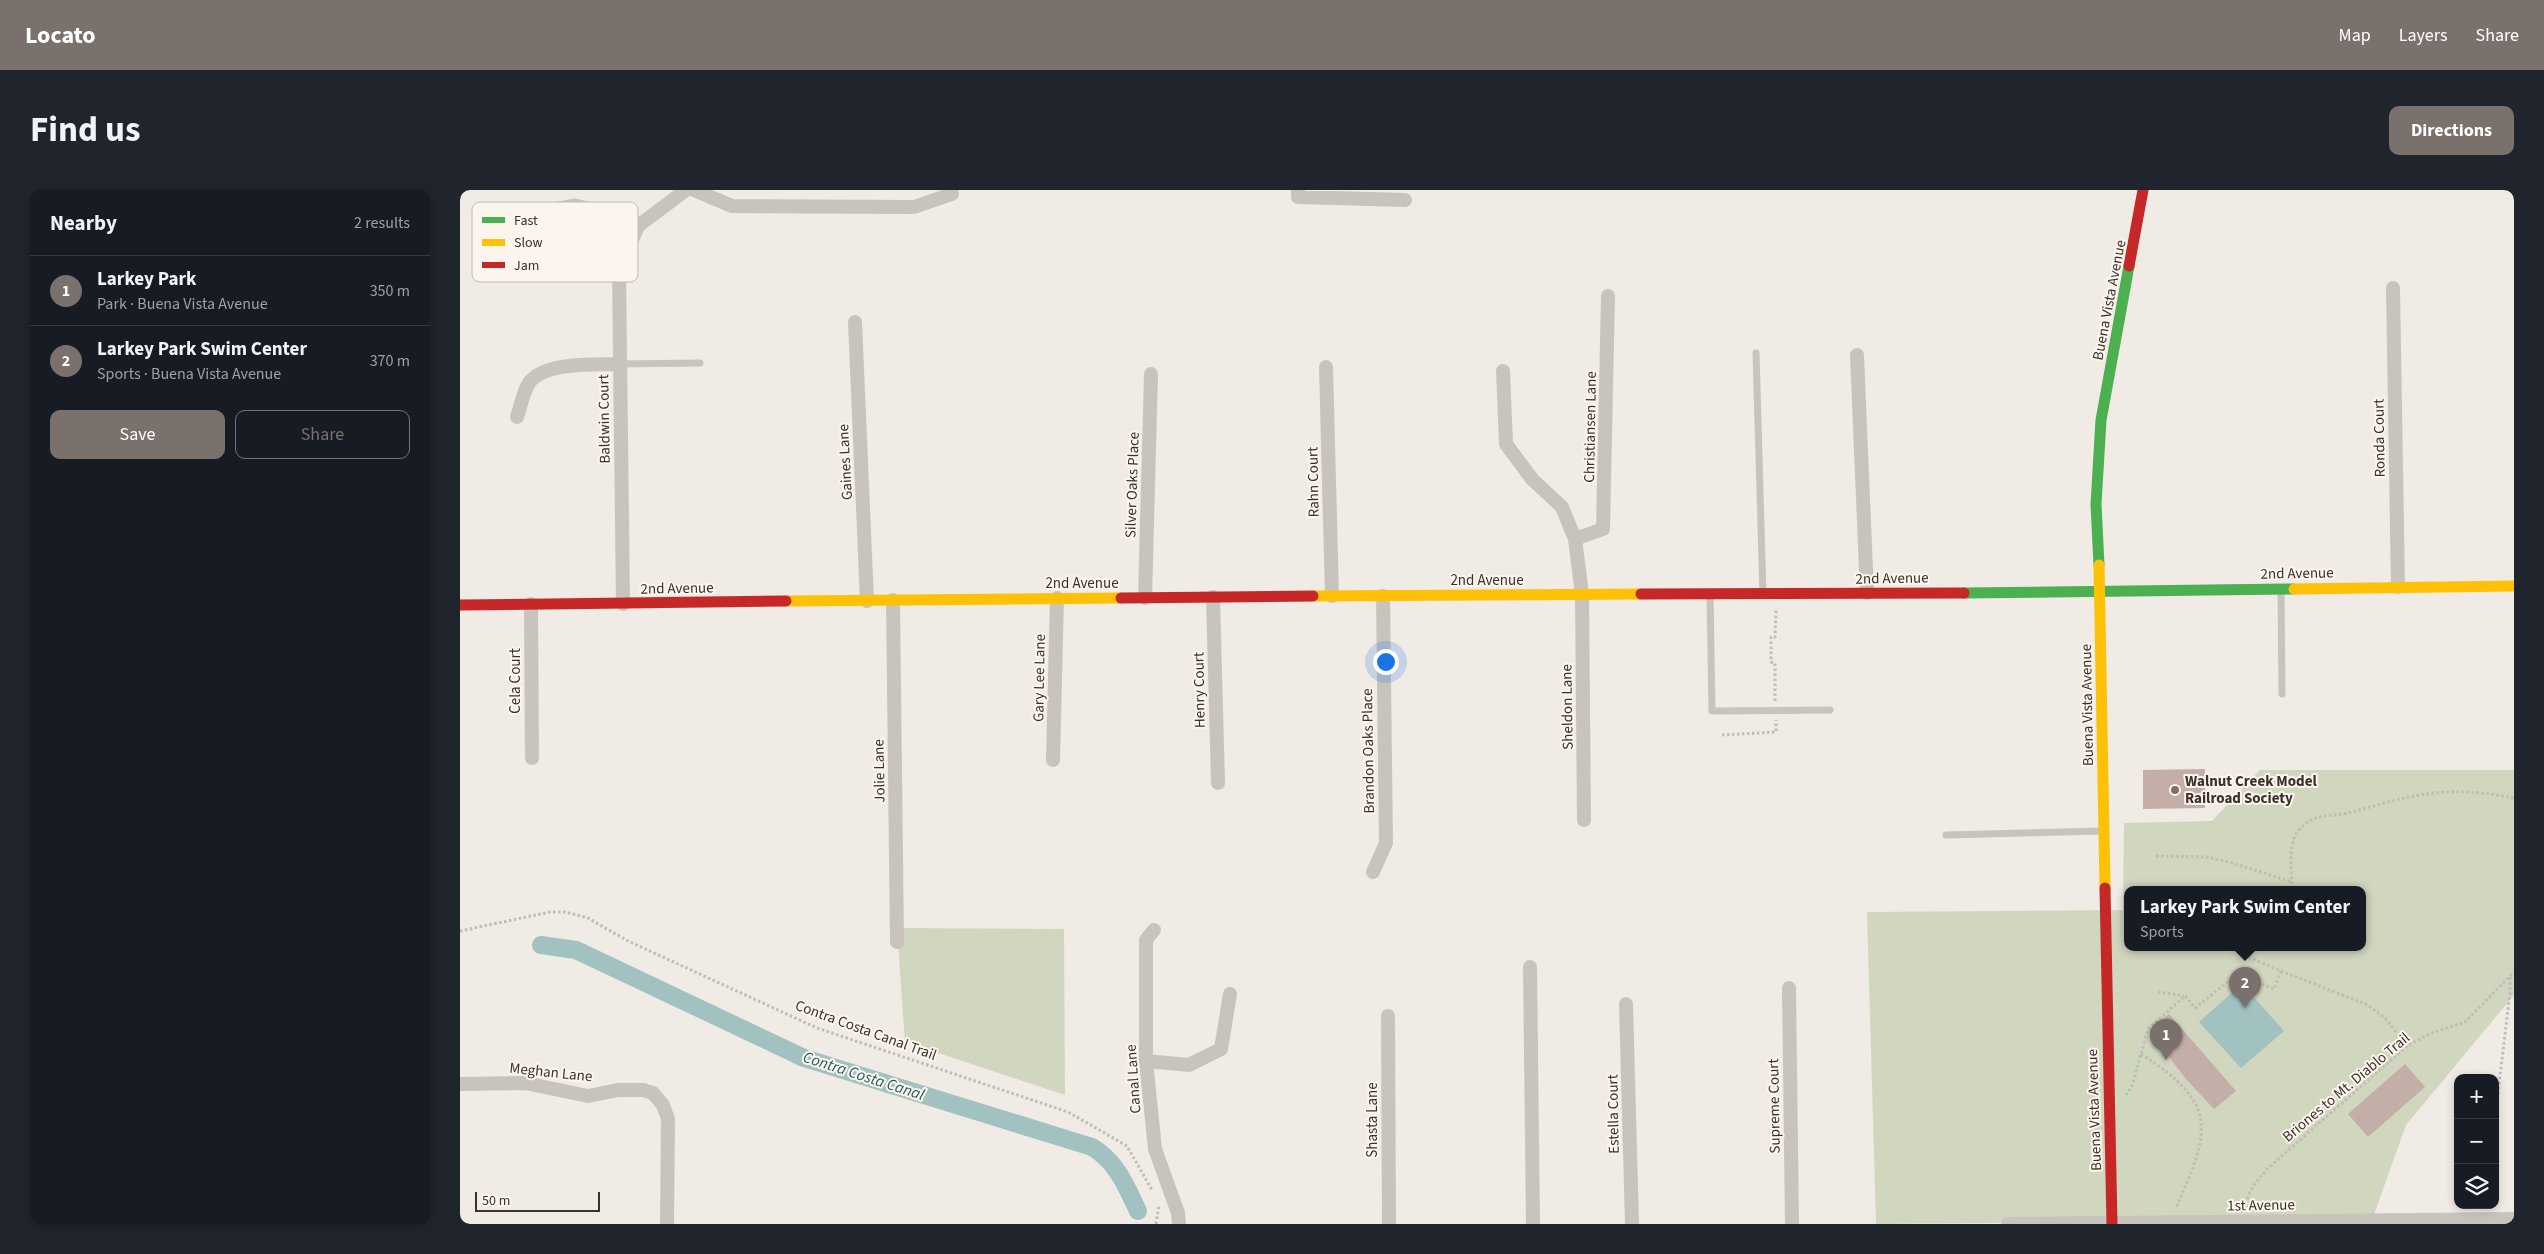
<!DOCTYPE html>
<meta charset="utf-8">
<style>
body{margin:0;font-family:"Source Sans 3",sans-serif;background:#20242c;color:#f1f3f6}
.controls{position:absolute;right:15px;bottom:15px;display:grid;overflow:hidden;border-radius:10px;box-shadow:0 2px 8px #0003}
.controls button{width:45px;height:45px;display:grid;place-items:center;padding:0;border:0;border-bottom:1px solid #363941;background:#171b24;color:#f1f3f6;font:25px sans-serif}
.scale{position:absolute;left:15px;bottom:12px;width:125px;box-sizing:border-box;padding-left:5px;border:2px solid #3b302b;border-top:0;font-size:14px;line-height:18px;white-space:nowrap;color:#3b302b;-webkit-text-stroke:4px #fbf5ee;paint-order:stroke}
.you{position:absolute;left:925px;top:471px;width:18px;height:18px;margin:-12px;border:4px solid #fff;border-radius:50%;background:#1a73e8;box-shadow:0 0 0 8px #1a73e833}
.badge{display:grid;place-items:center;width:32px;height:32px;border-radius:50%;background:#7a716c;color:#fff;font-size:16px;font-weight:700}
.pin{position:absolute;translate:-50% -41px;filter:drop-shadow(0 1px 2px #0008)}
.pin::after{content:'';position:absolute;top:26px;width:18px;height:15px;background:inherit;clip-path:polygon(0 0,100% 0,50% 100%)}
.popup{position:absolute;left:1664px;top:696px;width:242px;height:65px;box-sizing:border-box;display:grid;place-content:center;border-radius:10px;background:#171b24;filter:drop-shadow(0 1px 4px #0005);font-size:16px;white-space:nowrap;color:#9ea1a6}
.popup b{font-size:19px;color:#f1f3f6}
.popup::after{content:'';position:absolute;left:50%;top:100%;margin-left:-10px;border:10px solid transparent;border-top-color:#171b24}
.list{margin:0;padding:0;list-style:none}
h2{display:flex;justify-content:space-between;align-items:center;height:65px;margin:0;padding:0 20px;font-size:21px}
h2 small{font-size:16px;font-weight:400;color:#9ea1a6}
.list li{display:grid;grid-template-columns:32px 1fr auto;gap:15px;align-items:center;box-sizing:border-box;height:70px;padding:0 20px;border-top:1px solid #363941}
.list b{display:block;font-size:19px;white-space:nowrap}
.list p{margin:0;font-size:16px;white-space:nowrap;color:#9ea1a6}
.list em{font-size:16px;font-style:normal;color:#9ea1a6}
.actions{display:flex;gap:10px;padding:15px 20px}
.actions a{flex:1;padding:11px 0;border:1px solid #7a716c;border-radius:10px;text-align:center;font-size:18px;color:#7a716c}
.actions .main{background:#7a716c;color:#fff}
.icon{flex:none;width:28px;height:28px;fill:none;stroke:currentColor;stroke-width:2;stroke-linecap:round;stroke-linejoin:round}
.map{position:relative;flex:none;width:2054px;height:1034px;overflow:hidden;border-radius:10px}
header{display:flex;align-items:center;gap:30px;box-sizing:border-box;height:70px;padding:0 25px;background:#7a716c;color:#fff}
header strong{font-size:24px}
nav{display:flex;gap:28px;margin-inline-start:auto;font-size:18px}
.intro{display:flex;align-items:center;justify-content:space-between;box-sizing:border-box;height:120px;padding:0 30px}
h1{margin:0;font-size:35px}
.button{padding:12px 22px;border-radius:10px;background:#7a716c;color:#fff;font-size:18px;font-weight:700}
main{display:flex;gap:30px;padding:0 30px}
aside{flex:1;background:#171b24;border-radius:10px;box-shadow:0 2px 8px #0003}
.map>svg:first-child{display:block}
.green{fill:#d1d6bf;fill-rule:evenodd}
.water{fill:#a1c2c1}
.lines{fill:none;stroke-linecap:round;stroke-linejoin:round}
.canal{stroke:#a1c2c1;stroke-width:18}
.building{fill:#c3afa7}
.path{stroke:#c2bbb6;stroke-width:3;stroke-dasharray:2.5 2.5;stroke-linecap:butt}
.lane{stroke:#c9c3be;stroke-width:7}
.street{stroke:#c9c3be;stroke-width:14}
.fast{stroke:#4caf50;stroke-width:11}
.slow{stroke:#ffc107;stroke-width:11}
.jam{stroke:#c62828;stroke-width:11}
.poi-dot{fill:#7a716c;stroke:#fbf5ee;stroke-width:2}
.labels{text-anchor:middle;stroke-width:4;stroke-linejoin:round;paint-order:stroke}
.street-label{font-size:15px;fill:#3b302b;stroke:#fbf5ee}
.poi-label{font-size:15px;font-weight:bold;fill:#3b302b;stroke:#fbf5ee;text-anchor:start}
.water-label{font-size:16px;font-style:italic;fill:#1f5a5e;stroke:#fbf5ee}
.key{fill:#fbf5ee;stroke:#c1bab4;stroke-width:1}
.key-label{font-size:14px;fill:#3b302b}
</style>
<header>
<strong>Locato</strong>
<nav><a>Map</a><a>Layers</a><a>Share</a></nav>
</header>
<div class="intro"><h1>Find us</h1><a class="button">Directions</a></div>
<main>
<aside>
<h2>Nearby<small>2 results</small></h2>
<ul class="list">
<li><span class="badge">1</span><div><b>Larkey Park</b><p>Park · Buena Vista Avenue</p></div><em>350 m</em></li>
<li><span class="badge">2</span><div><b>Larkey Park Swim Center</b><p>Sports · Buena Vista Avenue</p></div><em>370 m</em></li>
</ul>
<div class="actions"><a class="main">Save</a><a>Share</a></div>
</aside>
<div class="map">
<svg width="2054" height="1034" viewBox="0 0 2054 1034">
<rect width="100%" height="100%" fill="#f0ebe5"/>
<g class="green">
<path d="M1800,580H2054V805L1946,935L1912,1030L1416,1034L1407,722L1663,720L1664,633L1752,631ZM1668,699H1902V757H1668Z"/>
<path d="M437,738L604,739L605,905L445,852Z"/>
</g>
<path class="water" d="M1782,794L1824,841L1781,878L1739,832Z"/>
<g class="lines">
<path class="canal" d="M81,755L116,760L344,868L632,957C657,972 666,996 678,1021"/>
</g>
<g class="building">
<path d="M1745,579V618L1683,619V580Z"/>
<path d="M1709,824L1776,901L1754,919L1726,889L1689,841Z"/>
<path d="M1945,874L1965,897L1908,947L1888,924Z"/>
</g>
<g class="lines">
<g class="path">
<path d="M1315,511V473L1311,472V447H1315L1316,420"/>
<path d="M1262,545L1316,542V530"/>
<path d="M1696,666L1746,667L1769,672L1832,692"/>
<path d="M1832,699C1832,682 1827,653 1839,640C1853,623 1869,627 1888,623C1921,614 1955,603 1989,602C2011,601 2033,604 2054,608"/>
<path d="M0,741L90,722H105L128,728L168,751L357,838L608,922L667,956L692,1000"/>
<path d="M1821,781L1908,815L1926,829L1947,856"/>
<path d="M1698,802L1724,806"/>
<path d="M1681,864C1760,915 1750,940 1716,1018"/>
<path d="M1666,905L1672,896L1688,839L1725,806L1735,818L1783,780L1798,792L1814,799L1821,781L1786,766L1790,757"/>
<path d="M2035,964L2037,911L2050,803V785"/>
<path d="M1783,1018L1793,996L1807,979L1947,856L1971,843L2005,832L2054,782"/>
<path d="M696,1034L699,1015"/>
</g>
<g class="lane">
<path d="M65,21L115,12L154,22L178,36"/>
<path d="M1296,163L1303,405"/>
<path d="M160,174L240,173"/>
<path d="M1821,399L1822,504"/>
<path d="M1250,405L1252,521L1370,520"/>
<path d="M1486,645L1643,641"/>
</g>
<g class="street">
<path d="M234,0L272,16L454,17L492,4"/>
<path d="M838,0V7L945,10"/>
<path d="M1933,98L1938,397"/>
<path d="M395,132L407,411"/>
<path d="M1397,165L1407,403"/>
<path d="M866,177L872,406"/>
<path d="M1043,181L1046,254L1072,289L1102,317L1115,349L1122,404L1124,630"/>
<path d="M57,227C61,216 63,202 69,193C84,171 136,175 159,174"/>
<path d="M1115,349L1143,339L1148,106"/>
<path d="M753,407L758,593"/>
<path d="M685,408L691,184"/>
<path d="M433,410L437,752"/>
<path d="M71,414L72,568"/>
<path d="M163,414L159,80L178,36L226,0"/>
<path d="M593,570L597,408"/>
<path d="M913,682L926,653L923,406"/>
<path d="M694,740L686,750V871L695,959L718,1023L719,1034"/>
<path d="M1070,777L1073,1034"/>
<path d="M1329,798L1332,1034"/>
<path d="M1166,814L1172,1034"/>
<path d="M928,826L929,1034"/>
<path d="M686,871L729,875L761,859L770,804"/>
<path d="M0,894L65,893L128,906L158,900H183L193,903L203,915L208,929L207,1034"/>
<path d="M1548,1034L2054,1029"/>
</g>
<g class="fast">
<path d="M1639,375L1636,314L1641,230L1669,76"/>
<path d="M1504,403L1834,399"/>
</g>
<g class="slow">
<path d="M1639,375L1645,698"/>
<path d="M1834,399L2054,396"/>
<path d="M853,406L1181,404"/>
<path d="M326,411L661,408"/>
</g>
<g class="jam">
<path d="M1669,76L1683,0"/>
<path d="M1181,404L1504,403"/>
<path d="M661,408L853,406"/>
<path d="M0,415L326,411"/>
<path d="M1645,698L1652,1034"/>
</g>
</g>
<circle class="poi-dot" cx="1715" cy="600" r="5"/>
<g class="labels">
<g class="street-label">
<text transform="translate(1649 110) rotate(-79)" y="5">Buena Vista Avenue</text>
<text transform="translate(144 229) rotate(-91)" y="5">Baldwin Court</text>
<text transform="translate(1130 237) rotate(-89)" y="5">Christiansen Lane</text>
<text transform="translate(1919 248) rotate(-91)" y="5">Ronda Court</text>
<text transform="translate(385 272) rotate(-93)" y="5">Gaines Lane</text>
<text transform="translate(853 292) rotate(-91)" y="5">Rahn Court</text>
<text transform="translate(672 295) rotate(-88)" y="5">Silver Oaks Place</text>
<text transform="translate(1837 383) rotate(-1)" y="5">2nd Avenue</text>
<text transform="translate(1432 388) rotate(-1)" y="5">2nd Avenue</text>
<text x="1027" y="395">2nd Avenue</text>
<text x="622" y="398">2nd Avenue</text>
<text transform="translate(217 398) rotate(-1)" y="5">2nd Avenue</text>
<text transform="translate(579 488) rotate(-89)" y="5">Gary Lee Lane</text>
<text transform="translate(55 491) rotate(-90)" y="5">Cela Court</text>
<text transform="translate(739 500) rotate(-91)" y="5">Henry Court</text>
<text transform="translate(1627 515) rotate(-91)" y="5">Buena Vista Avenue</text>
<text transform="translate(1107 517) rotate(-91)" y="5">Sheldon Lane</text>
<text transform="translate(908 561) rotate(-91)" y="5">Brandon Oaks Place</text>
<text transform="translate(419 581) rotate(-91)" y="5">Jolie Lane</text>
<text transform="translate(406 840) rotate(20)" y="5">Contra Costa Canal Trail</text>
<text transform="translate(91 882) rotate(6)" y="5">Meghan Lane</text>
<text transform="translate(673 889) rotate(-94)" y="5">Canal Lane</text>
<text transform="translate(1886 897) rotate(-40)" y="5">Briones to Mt. Diablo Trail</text>
<text transform="translate(1314 916) rotate(-91)" y="5">Supreme Court</text>
<text transform="translate(1634 920) rotate(-92)" y="5">Buena Vista Avenue</text>
<text transform="translate(1153 924) rotate(-91)" y="5">Estella Court</text>
<text transform="translate(912 930) rotate(-90)" y="5">Shasta Lane</text>
<text transform="translate(1801 1015) rotate(-1)" y="5">1st Avenue</text>
</g>
<g class="poi-label">
<text x="1725" y="596">Walnut Creek Model<tspan x="1725" dy="17">Railroad Society</tspan></text>
</g>
<g class="water-label">
<text transform="translate(404 885) rotate(18)" y="6">Contra Costa Canal</text>
</g>
</g>
<rect x="12" y="12" width="166" height="80" rx="8" class="key"/>
<rect x="22" y="27" width="23" height="6" fill="#4caf50"/>
<rect x="22" y="49" width="23" height="7" fill="#ffc107"/>
<rect x="22" y="72" width="23" height="6" fill="#c62828"/>
<g class="key-label">
<text x="54" y="35">Fast</text>
<text x="54" y="57">Slow</text>
<text x="54" y="80">Jam</text>
</g>
</svg>
<div class="controls">
<button>+</button>
<button>−</button>
<button><svg class="icon" aria-label="layers" viewBox="0 0 24 24"><path d="M12 4l9 5-9 5-9-5zM3 14l9 5 9-5"/></svg></button>
</div>
<div class="scale">50 m</div>
<div class="you"></div>
<div class="pin badge" style="left:1706px;top:870px">1</div>
<div class="pin badge" style="left:1785px;top:818px">2</div>
<div class="popup"><b>Larkey Park Swim Center</b>Sports</div>
</div>
</main>
